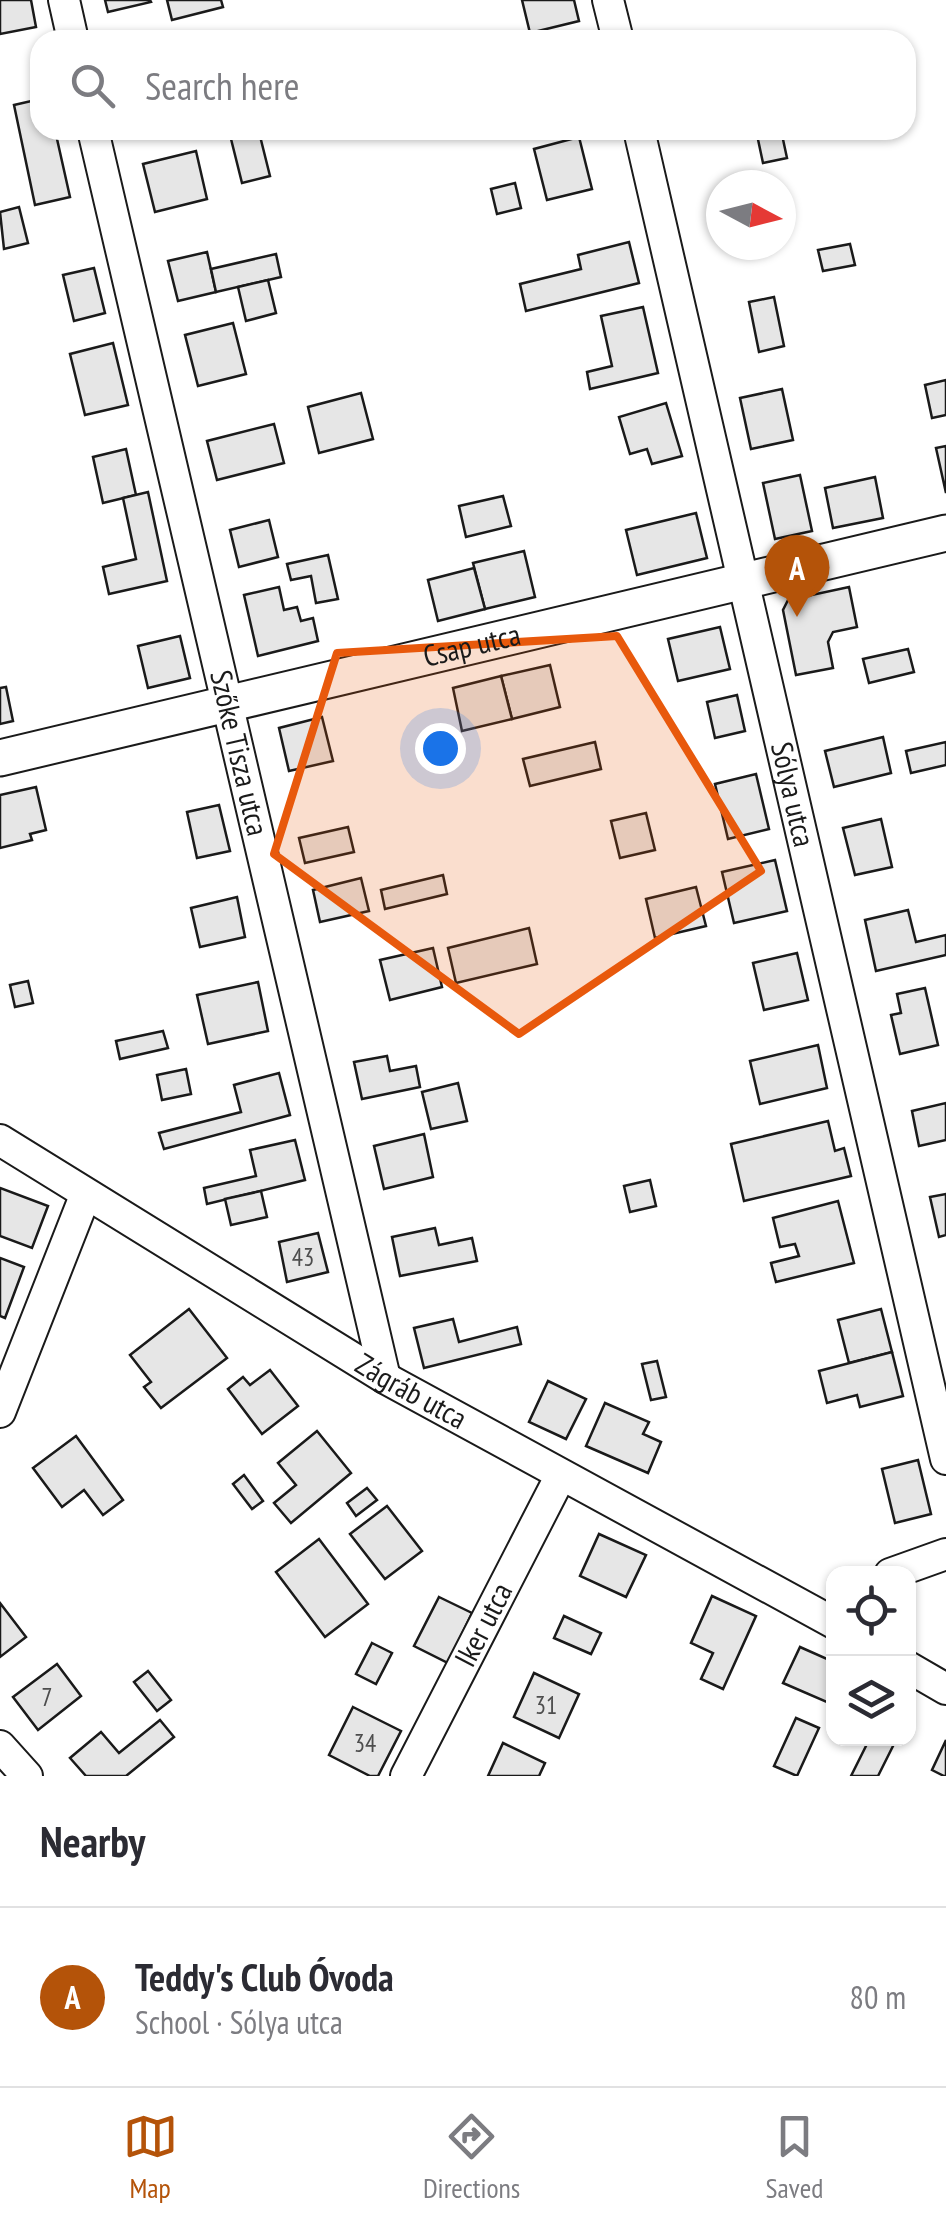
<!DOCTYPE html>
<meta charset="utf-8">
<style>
body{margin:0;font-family:"PT Sans Narrow",sans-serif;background:#f2f2f3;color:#2b2b33}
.controls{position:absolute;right:30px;bottom:30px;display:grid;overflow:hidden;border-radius:20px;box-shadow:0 2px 8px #0004}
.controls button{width:90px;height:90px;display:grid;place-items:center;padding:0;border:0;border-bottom:2px solid #e1e1e2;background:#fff;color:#2b2b33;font:50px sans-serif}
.compass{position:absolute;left:706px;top:170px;width:90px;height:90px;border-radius:50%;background:#fff;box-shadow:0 2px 8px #0004;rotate:97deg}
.you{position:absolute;left:440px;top:748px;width:35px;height:35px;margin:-25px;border:8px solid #fff;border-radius:50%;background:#1a73e8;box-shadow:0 0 0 15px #1a73e833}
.badge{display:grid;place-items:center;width:65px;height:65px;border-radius:50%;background:#b45309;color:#fff;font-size:32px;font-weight:700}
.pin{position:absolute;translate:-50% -82px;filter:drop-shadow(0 2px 5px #0008)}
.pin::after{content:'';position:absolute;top:52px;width:35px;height:30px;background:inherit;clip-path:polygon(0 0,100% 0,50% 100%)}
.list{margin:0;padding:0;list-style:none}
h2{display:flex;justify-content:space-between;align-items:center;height:130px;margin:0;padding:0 40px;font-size:42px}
h2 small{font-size:32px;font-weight:400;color:#7c7c81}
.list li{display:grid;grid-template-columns:65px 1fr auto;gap:30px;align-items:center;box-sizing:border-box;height:180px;padding:0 40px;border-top:2px solid #e1e1e2}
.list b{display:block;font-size:38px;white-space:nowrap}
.list p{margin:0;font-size:32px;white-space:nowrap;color:#7c7c81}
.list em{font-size:32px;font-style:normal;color:#7c7c81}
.icon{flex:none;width:55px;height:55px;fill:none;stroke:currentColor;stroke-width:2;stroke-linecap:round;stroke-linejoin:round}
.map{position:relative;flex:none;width:946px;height:1776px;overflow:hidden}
.search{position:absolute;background:#fff;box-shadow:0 2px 8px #0004;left:30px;right:30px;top:30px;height:110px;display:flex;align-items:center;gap:25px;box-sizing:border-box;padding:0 35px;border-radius:30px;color:#7c7c81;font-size:38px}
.sheet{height:310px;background:#fff}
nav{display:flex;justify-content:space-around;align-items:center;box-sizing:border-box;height:140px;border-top:2px solid #e1e1e2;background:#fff;font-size:28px;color:#7c7c81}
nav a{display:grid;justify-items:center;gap:5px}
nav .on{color:#b45309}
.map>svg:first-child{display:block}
.building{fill:#e6e6e6;stroke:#1a1a1a;stroke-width:2.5}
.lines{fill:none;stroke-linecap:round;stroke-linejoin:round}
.minor-casing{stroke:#1a1a1a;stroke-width:34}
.tertiary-casing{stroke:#1a1a1a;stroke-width:39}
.minor{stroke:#fff;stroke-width:30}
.tertiary{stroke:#fff;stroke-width:35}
.marked{fill:#e8590c;fill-opacity:0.2;stroke:#e8590c;stroke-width:8;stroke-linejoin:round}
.labels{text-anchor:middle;stroke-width:8;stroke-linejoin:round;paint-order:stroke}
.number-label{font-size:25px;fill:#4d4d4d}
.street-label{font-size:30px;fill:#1a1a1a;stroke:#fff}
</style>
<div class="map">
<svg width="946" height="1776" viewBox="0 0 946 1776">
<rect width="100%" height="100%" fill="#fff"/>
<g class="building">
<path d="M0,0H31L36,27L0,34Z"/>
<path d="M105,0H150L151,2L108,12Z"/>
<path d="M167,0H221L223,7L172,20Z"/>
<path d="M522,0H574L579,21L530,33Z"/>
<path d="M40,99V130H55L70,197L35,205L14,105Z"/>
<path d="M756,130H781L787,158L763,163Z"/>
<path d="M259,132L270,176L242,183L231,139Z"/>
<path d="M579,137L592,189L547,200L534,149Z"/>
<path d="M196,151L207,199L155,212L143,164Z"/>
<path d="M515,183L521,208L497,214L491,189Z"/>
<path d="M19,207L28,243L4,249L0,212Z"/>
<path d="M629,242L639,283L526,311L520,284L581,269L578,255Z"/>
<path d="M850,244L855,265L823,271L818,250Z"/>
<path d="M207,252L216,292L178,301L168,261Z"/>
<path d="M276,254L281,277L216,292L211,269Z"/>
<path d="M94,268L105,313L74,321L63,275Z"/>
<path d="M268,280L276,313L246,321L238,287Z"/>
<path d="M774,297L784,346L759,352L749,302Z"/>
<path d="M643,307L658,373L590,389L587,372L612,366L601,316Z"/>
<path d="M233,323L246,374L198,386L185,335Z"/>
<path d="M113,343L128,405L85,415L70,354Z"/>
<path d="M946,380V415L932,418L925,385Z"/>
<path d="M782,389L793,440L751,449L740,398Z"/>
<path d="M361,393L373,439L319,453L308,407Z"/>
<path d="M666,403L682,456L652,464L647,449L630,454L619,417Z"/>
<path d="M274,424L284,463L217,480L207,441Z"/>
<path d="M946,446V493L936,448Z"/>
<path d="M126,449L136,495L103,503L93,457Z"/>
<path d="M800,475L812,531L775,539L763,483Z"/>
<path d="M875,477L883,518L833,528L825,488Z"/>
<path d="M148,492L167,581L109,594L103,567L136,559L123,498Z"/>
<path d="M503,496L511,526L466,537L459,506Z"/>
<path d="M696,513L707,558L637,575L626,530Z"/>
<path d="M269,520L278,557L239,567L230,530Z"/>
<path d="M524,551L535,597L485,609L473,563Z"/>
<path d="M328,555L338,599L316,603L311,576L291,580L287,564Z"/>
<path d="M474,568L485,609L438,621L428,580Z"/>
<path d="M279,587L284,610L297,607L301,621L313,618L318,641L258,656L244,595Z"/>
<path d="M849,587L857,627L833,632L828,642L833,668L796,675L783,610L788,600Z"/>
<path d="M720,627L730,669L678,681L668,639Z"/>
<path d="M180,636L190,678L148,688L138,646Z"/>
<path d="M908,649L914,672L869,683L863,659Z"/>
<path d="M550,665L560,707L512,719L501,676Z"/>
<path d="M501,676L512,719L462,731L453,688Z"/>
<path d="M6,687L13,721L0,724V688Z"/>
<path d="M737,695L745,731L715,738L707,702Z"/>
<path d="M322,717L333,761L289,771L279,728Z"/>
<path d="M883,737L891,773L834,787L825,751Z"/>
<path d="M595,742L601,769L530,786L523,759Z"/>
<path d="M946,742V765L911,773L906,751Z"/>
<path d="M756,774L769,829L728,839L715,784Z"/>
<path d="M36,787L46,830L30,834L32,840L0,848V795Z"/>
<path d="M219,805L230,851L197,858L187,812Z"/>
<path d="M646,813L655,850L620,858L611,821Z"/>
<path d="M881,819L892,867L855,875L843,828Z"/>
<path d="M348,827L354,852L305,863L299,838Z"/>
<path d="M775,860L787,911L734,923L722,872Z"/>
<path d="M443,875L447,894L385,909L381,890Z"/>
<path d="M361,878L369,911L320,922L313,890Z"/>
<path d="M696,887L706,926L655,938L646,899Z"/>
<path d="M237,897L245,937L200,947L191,908Z"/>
<path d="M908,910L916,942L946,935V955L876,971L865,920Z"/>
<path d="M529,928L537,964L456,983L448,948Z"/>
<path d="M433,948L442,987L390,1000L380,960Z"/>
<path d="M797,953L808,1000L764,1010L753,963Z"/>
<path d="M28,981L33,1003L15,1007L10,985Z"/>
<path d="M258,982L268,1031L208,1044L197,995Z"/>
<path d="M925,988L938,1045L900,1054L891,1015L901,1013L897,994Z"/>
<path d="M163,1031L168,1048L120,1059L116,1041Z"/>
<path d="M818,1045L827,1088L760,1104L750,1061Z"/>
<path d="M387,1056L390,1071L416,1066L420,1087L362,1099L354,1062Z"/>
<path d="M186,1069L191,1094L162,1100L157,1075Z"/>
<path d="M279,1073L290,1115L164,1149L159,1133L241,1112L234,1085Z"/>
<path d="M458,1083L467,1121L431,1129L422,1092Z"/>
<path d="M946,1103V1140L919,1146L912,1111Z"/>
<path d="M828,1121L835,1151L844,1148L851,1176L744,1201L731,1144Z"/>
<path d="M424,1134L433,1177L384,1189L374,1146Z"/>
<path d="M295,1140L305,1180L207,1204L204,1188L256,1176L250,1150Z"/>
<path d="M650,1180L656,1206L630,1212L624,1186Z"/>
<path d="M0,1188L48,1206L32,1248L0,1236Z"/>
<path d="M261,1191L267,1217L231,1225L225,1199Z"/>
<path d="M946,1194V1235L939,1237L930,1197Z"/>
<path d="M838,1201L854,1263L776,1282L771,1263L799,1256L795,1244L780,1247L773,1218Z"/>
<path d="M435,1228L439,1245L472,1238L477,1261L400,1276L392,1237Z"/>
<path d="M318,1233L328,1272L287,1282L279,1242Z"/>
<path d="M0,1258L24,1267L5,1318L0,1316Z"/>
<path d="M189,1309L227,1358L161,1408L144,1387L151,1382L130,1355Z"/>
<path d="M881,1309L892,1352L849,1363L838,1320Z"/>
<path d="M453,1319L459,1342L517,1327L521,1344L424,1368L414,1328Z"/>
<path d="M892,1352L903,1396L860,1407L857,1395L827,1403L819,1371Z"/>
<path d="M657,1361L666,1397L651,1400L642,1364Z"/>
<path d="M270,1370L298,1406L262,1434L228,1389L243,1377L250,1385Z"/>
<path d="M548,1381L586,1399L566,1439L529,1422Z"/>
<path d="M605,1403L649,1422L643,1434L661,1442L648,1473L586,1446Z"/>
<path d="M317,1431L351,1473L291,1523L274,1503L296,1485L278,1463Z"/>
<path d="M76,1436L123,1500L103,1515L84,1490L62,1507L33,1468Z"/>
<path d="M918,1460L931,1514L895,1523L882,1469Z"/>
<path d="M244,1475L263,1501L252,1509L233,1484Z"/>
<path d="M367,1488L377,1500L356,1516L347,1503Z"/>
<path d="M387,1506L422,1551L385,1579L350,1534Z"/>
<path d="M599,1534L646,1555L626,1597L580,1576Z"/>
<path d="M319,1539L368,1604L325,1637L276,1572Z"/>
<path d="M712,1596L756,1616L723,1689L701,1679L713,1653L691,1643Z"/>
<path d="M439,1597L472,1613L448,1663L414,1646Z"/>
<path d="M0,1603L26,1637L0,1657Z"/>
<path d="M564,1616L601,1633L591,1654L554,1638Z"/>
<path d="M372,1643L392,1653L376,1684L356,1674Z"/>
<path d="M800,1647L834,1662V1693L829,1703L783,1683Z"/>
<path d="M57,1664L81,1696L38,1730L13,1697Z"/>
<path d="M148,1671L171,1700L157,1711L134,1682Z"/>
<path d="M534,1673L579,1694L559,1738L514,1717Z"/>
<path d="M353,1707L401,1731L378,1776H370L329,1755Z"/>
<path d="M796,1718L819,1728L797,1776L774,1766Z"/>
<path d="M160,1720L174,1737L126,1776H86L70,1758L101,1732L119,1753Z"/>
<path d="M870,1738H897L878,1776H851Z"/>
<path d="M946,1740V1776H944L932,1770Z"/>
<path d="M503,1743L545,1763L539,1776H488Z"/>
</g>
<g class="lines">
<g class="minor-casing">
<g id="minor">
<path d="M64,0L73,40"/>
<path d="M608,0L618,40"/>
<path id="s1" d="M93,130L385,1378"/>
<path id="s2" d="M639,130L946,1459"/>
<path id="s3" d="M0,1140L385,1378L834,1623"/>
<path d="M0,1412L85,1196"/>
<path d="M890,1574L946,1554"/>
<path d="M908,1667L946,1689"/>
<path d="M0,1746L27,1776"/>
<path id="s4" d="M406,1776L561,1475"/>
</g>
</g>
<g class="tertiary-casing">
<g id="tertiary">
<path id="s5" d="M0,758L946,533"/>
</g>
</g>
<use href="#minor" class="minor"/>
<use href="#tertiary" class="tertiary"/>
</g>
<path class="marked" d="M617,636L761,871L519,1034L274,854L337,653Z"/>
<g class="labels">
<g class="number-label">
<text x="303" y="1266">43</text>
<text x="47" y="1706">7</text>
<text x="546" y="1714">31</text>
<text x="365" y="1752">34</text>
</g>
<g class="street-label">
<text dy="10" stroke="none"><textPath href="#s5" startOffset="485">Csap utca</textPath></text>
<text dy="10" stroke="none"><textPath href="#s1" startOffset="640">Szőke Tisza utca</textPath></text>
<text dy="10" stroke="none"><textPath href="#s2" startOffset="682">Sólya utca</textPath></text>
<text dy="10" stroke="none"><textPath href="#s3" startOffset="482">Zágráb utca</textPath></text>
<text dy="10" stroke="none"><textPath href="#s4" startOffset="170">Iker utca</textPath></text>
</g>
</g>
</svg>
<div class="controls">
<button><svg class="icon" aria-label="locate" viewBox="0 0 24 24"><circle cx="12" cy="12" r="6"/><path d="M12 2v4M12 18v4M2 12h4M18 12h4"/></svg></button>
<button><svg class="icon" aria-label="layers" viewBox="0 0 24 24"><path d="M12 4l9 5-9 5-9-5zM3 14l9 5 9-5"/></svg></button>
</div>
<svg class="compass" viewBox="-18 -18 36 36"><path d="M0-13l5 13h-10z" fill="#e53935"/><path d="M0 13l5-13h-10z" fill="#7c7c81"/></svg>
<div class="you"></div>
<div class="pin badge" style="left:797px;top:617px">A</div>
<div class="search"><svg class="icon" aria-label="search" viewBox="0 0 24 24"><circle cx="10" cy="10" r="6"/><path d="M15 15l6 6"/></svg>Search here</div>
</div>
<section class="sheet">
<h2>Nearby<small></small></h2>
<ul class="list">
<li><span class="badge">A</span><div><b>Teddy's Club Óvoda</b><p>School · Sólya utca</p></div><em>80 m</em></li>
</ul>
</section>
<nav>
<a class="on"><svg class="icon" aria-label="map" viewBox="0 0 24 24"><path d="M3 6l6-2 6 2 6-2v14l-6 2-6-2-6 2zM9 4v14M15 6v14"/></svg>Map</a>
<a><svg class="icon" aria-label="directions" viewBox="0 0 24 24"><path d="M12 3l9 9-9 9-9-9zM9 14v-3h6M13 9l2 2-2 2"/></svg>Directions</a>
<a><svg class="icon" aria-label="saved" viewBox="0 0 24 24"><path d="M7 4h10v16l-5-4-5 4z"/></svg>Saved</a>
</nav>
